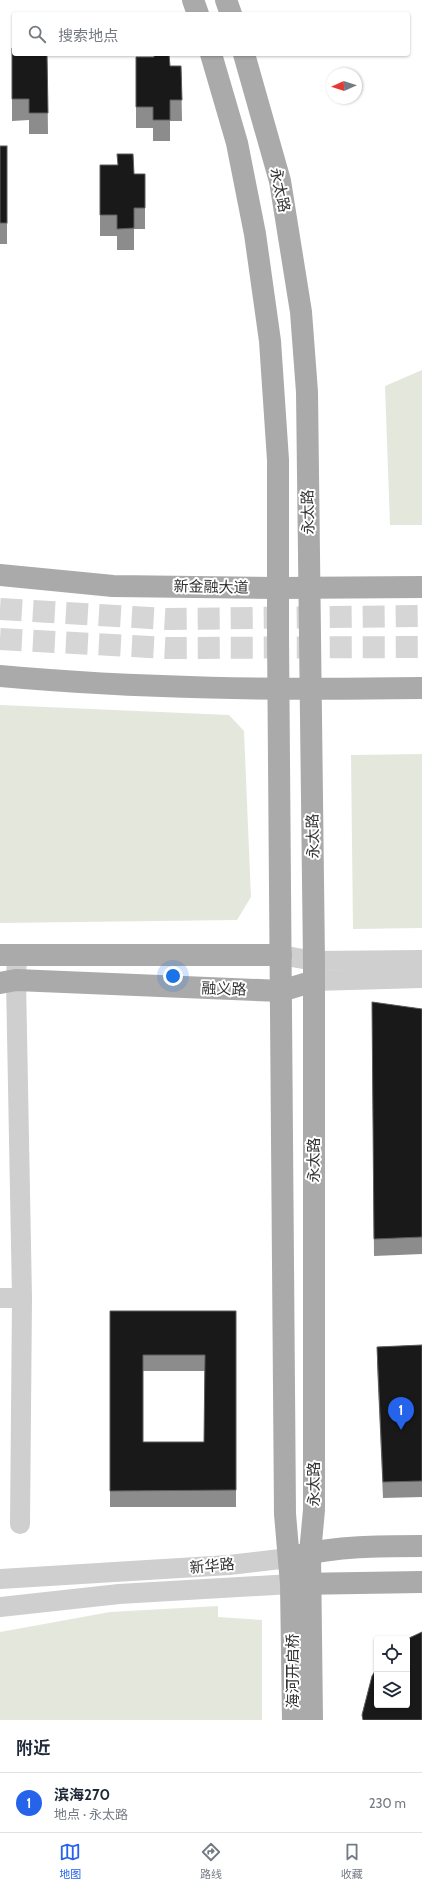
<!DOCTYPE html>
<html lang="zh">
<meta charset="utf-8">
<style>
body{margin:0;font-family:Cabin,"Noto Sans SC",sans-serif;background:#f6f6f7;color:#1f2937}
.controls{position:absolute;right:12px;bottom:12px;display:grid;overflow:hidden;border-radius:4px;box-shadow:0 1px 3px #0004}
.controls button{width:36px;height:36px;display:grid;place-items:center;padding:0;border:0;border-bottom:1px solid #e0e1e3;background:#fff;color:#1f2937;font:20px sans-serif}
.compass{position:absolute;left:326px;top:68px;width:36px;height:36px;border-radius:50%;background:#fff;box-shadow:0 1px 3px #0004;rotate:267deg}
.you{position:absolute;left:173px;top:976px;width:14px;height:14px;margin:-10px;border:3px solid #fff;border-radius:50%;background:#1a73e8;box-shadow:0 0 0 6px #1a73e833}
.badge{display:grid;place-items:center;width:26px;height:26px;border-radius:50%;background:#2563eb;color:#fff;font-size:13px;font-weight:700}
.pin{position:absolute;translate:-50% -33px;filter:drop-shadow(0 1px 2px #0008)}
.pin::after{content:'';position:absolute;top:21px;width:14px;height:12px;background:inherit;clip-path:polygon(0 0,100% 0,50% 100%)}
.list{margin:0;padding:0;list-style:none}
h2{display:flex;justify-content:space-between;align-items:center;height:52px;margin:0;padding:0 16px;font-size:17px}
h2 small{font-size:13px;font-weight:400;color:#747a83}
.list li{display:grid;grid-template-columns:26px 1fr auto;gap:12px;align-items:center;box-sizing:border-box;height:60px;padding:0 16px;border-top:1px solid #e0e1e3}
.list b{display:block;font-size:15px;white-space:nowrap}
.list p{margin:0;font-size:13px;white-space:nowrap;color:#747a83}
.list em{font-size:13px;font-style:normal;color:#747a83}
.icon{flex:none;width:22px;height:22px;fill:none;stroke:currentColor;stroke-width:2;stroke-linecap:round;stroke-linejoin:round}
.map{position:relative;flex:none;width:422px;height:1720px;overflow:hidden}
.search{position:absolute;background:#fff;box-shadow:0 1px 3px #0004;left:12px;right:12px;top:12px;height:44px;display:flex;align-items:center;gap:10px;box-sizing:border-box;padding:0 14px;border-radius:4px;color:#747a83;font-size:15px}
.sheet{height:112px;background:#fff}
nav{display:flex;justify-content:space-around;align-items:center;box-sizing:border-box;height:56px;border-top:1px solid #e0e1e3;background:#fff;font-size:11px;color:#747a83}
nav a{display:grid;justify-items:center;gap:2px}
nav .on{color:#2563eb}
.map>svg:first-child{display:block}
.green{fill:#e4e8dc}
.lines{fill:none;stroke-linecap:round;stroke-linejoin:round}
.highway-tunnel{stroke:#d6d6d6;stroke-width:22;stroke-dasharray:22 11;stroke-linecap:butt}
.minor{stroke:#cfcfcf;stroke-width:20}
.major{stroke:#aaa;stroke-width:22}
.wall{fill:#8c8c8c;fill-rule:evenodd}
.building{fill:#191919;stroke:#5e5e5e;fill-rule:evenodd}
.labels{text-anchor:middle;stroke-width:4;stroke-linejoin:round;paint-order:stroke}
.street-label{font-size:15px;fill:#323232;stroke:#fff}
</style>
<div class="map">
<svg width="422" height="1720" viewBox="0 0 422 1720">
<rect width="100%" height="100%" fill="#fff"/>
<g class="green">
<path d="M422,370V525H390L385,386Z"/>
<path d="M0,705L229,715L244,731L251,897L237,920L0,923Z"/>
<path d="M422,754V928L353,929L351,755Z"/>
<path d="M218,1606V1617L262,1620V1720H0V1632L110,1612Z"/>
</g>
<g class="lines">
<g class="highway-tunnel">
<path d="M0,609L167,619L422,616"/>
<path d="M0,639L167,648L422,647"/>
</g>
<g class="minor">
<path d="M17,954L16,980L22,1298"/>
<path d="M281,955L314,961L422,960"/>
<path d="M314,981L422,978"/>
<path d="M0,1298H22L20,1524"/>
<path d="M0,1579L229,1565L289,1558"/>
<path d="M0,1607L119,1594L291,1584"/>
</g>
<g class="major">
<path d="M193,0L198,14"/>
<path d="M226,0L231,14"/>
<path d="M211,54L237,143L255,234L270,341L278,460V636L285,1514L291,1584L293,1720"/>
<path d="M244,54L280,181L301,312L307,392L314,961V1510L310,1553L312,1720"/>
<path d="M0,575L113,586L278,588L422,587"/>
<path d="M0,676C140,689 281,690 422,688"/>
<path d="M0,955H281"/>
<path d="M0,983L16,980L281,991L314,981"/>
<path d="M296,1556C338,1546 379,1546 422,1546"/>
<path d="M296,1584L422,1582"/>
</g>
</g>
<g class="wall">
<path d="M12,48L47,54L48,134H29V120L12,121Z"/>
<path d="M136,57L170,66H181L182,121H170V141H153V128H136Z"/>
<rect x="0" y="146" width="7" height="98"/>
<path d="M100,165L134,174H145V229H134V250H117V236H100Z"/>
<path d="M372,1002L422,1009V1254L374,1256Z"/>
<path d="M110,1311H236V1507H110ZM143,1371H205L204,1442H143Z"/>
<path d="M422,1345V1497L383,1498L377,1364V1347Z"/>
</g>
<g class="building">
<path d="M12,48H14V54H47L48,113H29V99H12Z"/>
<path d="M154,54H169L170,66H181L182,100H170V120H153V107H136V57H154Z"/>
<rect x="0" y="146" width="7" height="77"/>
<path d="M117,154H133L134,174H145V208H134V228L117,229V215H100V165H118Z"/>
<path d="M372,1002L422,1009V1237L374,1239Z"/>
<path d="M110,1311H236V1490L110,1491ZM143,1355H205L204,1442H143Z"/>
<path d="M422,1345V1481L383,1482L377,1347Z"/>
<path d="M422,1632V1720H363L362,1715L372,1676L377,1668V1705H407V1639Z"/>
</g>
<g class="labels">
<g class="street-label">
<text transform="translate(280 190) rotate(78)" y="5">永太路</text>
<text transform="translate(308 512) rotate(-91)" y="5">永太路</text>
<text transform="translate(211 587) rotate(1)" y="5">新金融大道</text>
<text transform="translate(313 836) rotate(-91)" y="5">永太路</text>
<text transform="translate(224 989) rotate(2)" y="5">融义路</text>
<text transform="translate(314 1160) rotate(-90)" y="5">永太路</text>
<text transform="translate(314 1484) rotate(-90)" y="5">永太路</text>
<text transform="translate(212 1566) rotate(-5)" y="5">新华路</text>
<text transform="translate(293 1671) rotate(-90)" y="5">海河开启桥</text>
</g>
</g>
</svg>
<div class="controls">
<button><svg class="icon" aria-label="locate" viewBox="0 0 24 24"><circle cx="12" cy="12" r="6"/><path d="M12 2v4M12 18v4M2 12h4M18 12h4"/></svg></button>
<button><svg class="icon" aria-label="layers" viewBox="0 0 24 24"><path d="M12 4l9 5-9 5-9-5zM3 14l9 5 9-5"/></svg></button>
</div>
<svg class="compass" viewBox="-18 -18 36 36"><path d="M0-13l5 13h-10z" fill="#e53935"/><path d="M0 13l5-13h-10z" fill="#747a83"/></svg>
<div class="you"></div>
<div class="pin badge" style="left:401px;top:1430px">1</div>
<div class="search"><svg class="icon" aria-label="search" viewBox="0 0 24 24"><circle cx="10" cy="10" r="6"/><path d="M15 15l6 6"/></svg>搜索地点</div>
</div>
<section class="sheet">
<h2>附近<small></small></h2>
<ul class="list">
<li><span class="badge">1</span><div><b>滨海270</b><p>地点 · 永太路</p></div><em>230 m</em></li>
</ul>
</section>
<nav>
<a class="on"><svg class="icon" aria-label="map" viewBox="0 0 24 24"><path d="M3 6l6-2 6 2 6-2v14l-6 2-6-2-6 2zM9 4v14M15 6v14"/></svg>地图</a>
<a><svg class="icon" aria-label="directions" viewBox="0 0 24 24"><path d="M12 3l9 9-9 9-9-9zM9 14v-3h6M13 9l2 2-2 2"/></svg>路线</a>
<a><svg class="icon" aria-label="saved" viewBox="0 0 24 24"><path d="M7 4h10v16l-5-4-5 4z"/></svg>收藏</a>
</nav>
